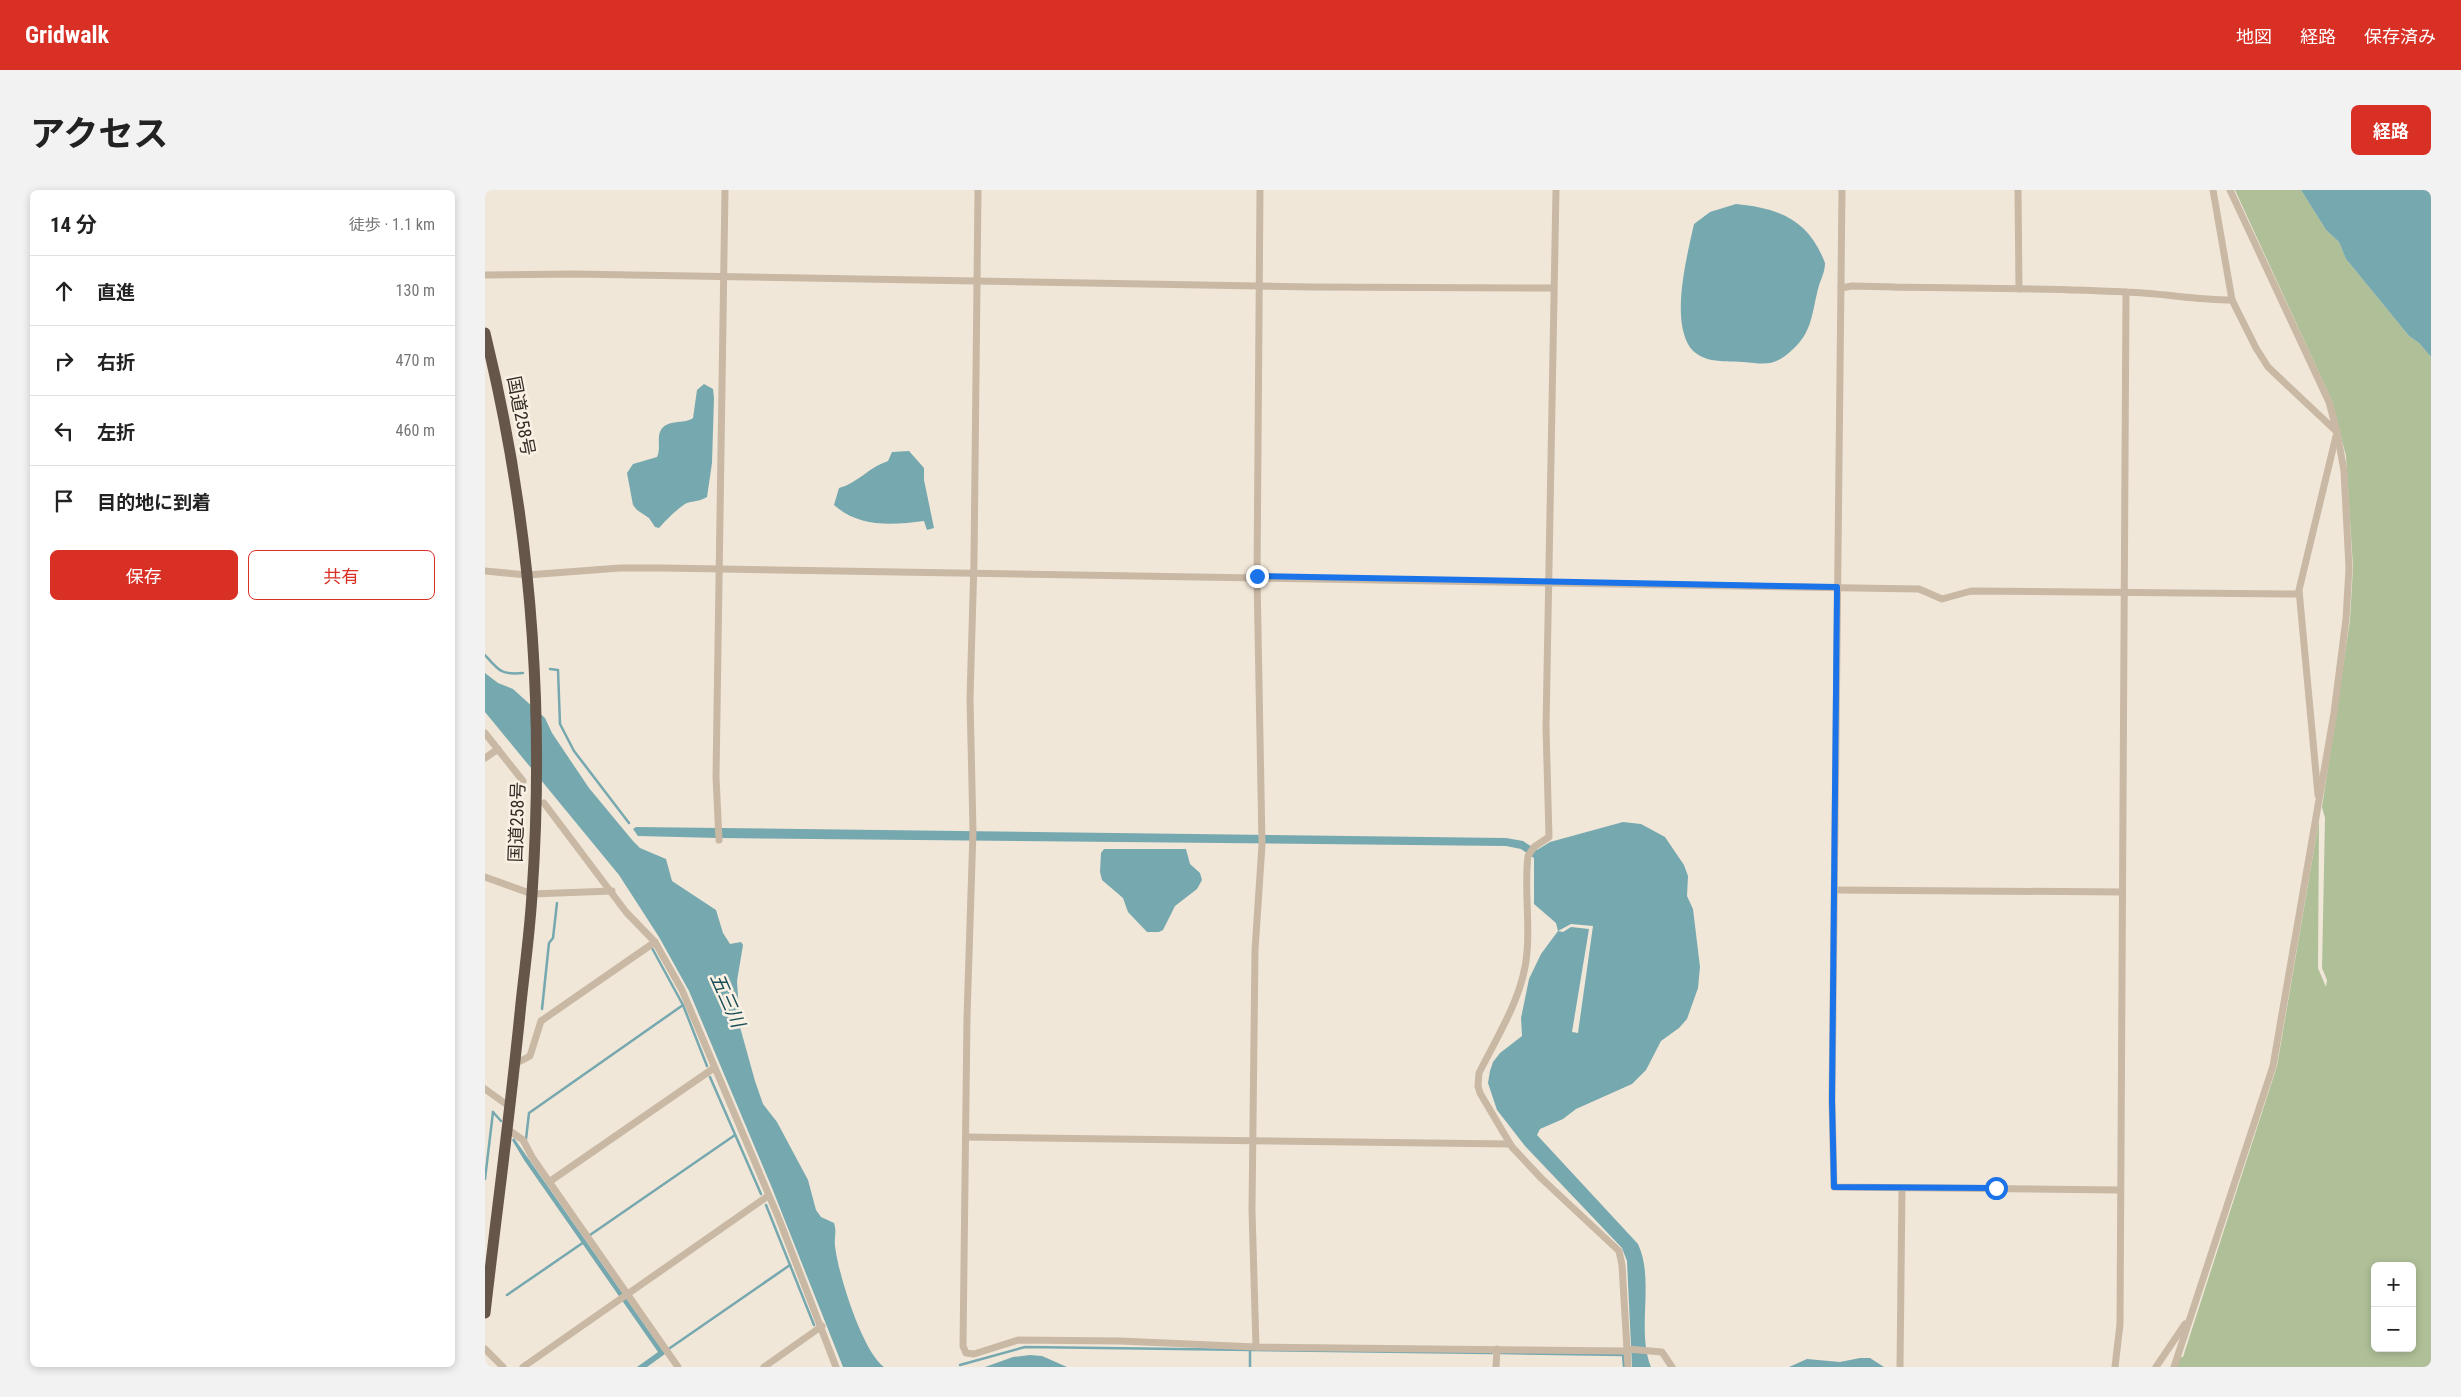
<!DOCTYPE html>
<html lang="ja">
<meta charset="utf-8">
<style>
body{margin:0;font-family:"Roboto Condensed","Noto Sans JP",sans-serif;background:#f2f2f2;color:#222}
.controls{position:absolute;right:15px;bottom:15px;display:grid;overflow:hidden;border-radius:8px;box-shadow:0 2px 8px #0003}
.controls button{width:45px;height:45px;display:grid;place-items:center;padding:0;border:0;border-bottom:1px solid #e0e0e0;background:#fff;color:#222;font:25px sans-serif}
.stop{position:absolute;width:15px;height:15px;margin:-11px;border:4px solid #1a73e8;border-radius:50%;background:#fff}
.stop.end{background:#1a73e8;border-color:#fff;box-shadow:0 1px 5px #0008}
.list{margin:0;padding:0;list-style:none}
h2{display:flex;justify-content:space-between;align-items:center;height:65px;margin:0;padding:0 20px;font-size:21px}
h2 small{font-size:16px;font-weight:400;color:#767676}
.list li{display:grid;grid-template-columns:32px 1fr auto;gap:15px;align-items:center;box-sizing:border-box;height:70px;padding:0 20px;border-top:1px solid #e0e0e0}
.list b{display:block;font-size:19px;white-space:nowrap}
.list em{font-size:16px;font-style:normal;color:#767676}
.actions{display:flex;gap:10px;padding:15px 20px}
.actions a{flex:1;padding:11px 0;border:1px solid #d93025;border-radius:8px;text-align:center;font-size:18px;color:#d93025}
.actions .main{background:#d93025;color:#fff}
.icon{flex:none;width:28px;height:28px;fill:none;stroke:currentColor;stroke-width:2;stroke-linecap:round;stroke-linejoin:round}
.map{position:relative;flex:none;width:1946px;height:1177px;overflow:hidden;border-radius:8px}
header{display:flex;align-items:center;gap:30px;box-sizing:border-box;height:70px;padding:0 25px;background:#d93025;color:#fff}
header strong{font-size:24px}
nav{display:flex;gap:28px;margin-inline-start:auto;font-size:18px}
.intro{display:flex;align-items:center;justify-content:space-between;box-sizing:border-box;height:120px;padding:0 30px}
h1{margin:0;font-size:35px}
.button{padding:12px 22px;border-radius:8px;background:#d93025;color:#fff;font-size:18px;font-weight:700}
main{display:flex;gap:30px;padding:0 30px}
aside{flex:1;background:#fff;border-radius:8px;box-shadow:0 2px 8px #0003}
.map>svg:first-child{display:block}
.green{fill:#afc098;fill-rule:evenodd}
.water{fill:#76a8af}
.pier{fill:#f1e7d8}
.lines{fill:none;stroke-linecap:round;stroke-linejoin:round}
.stream{stroke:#76a8af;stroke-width:2.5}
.minor{stroke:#c9b8a4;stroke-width:7}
.trunk{stroke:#665549;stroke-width:11}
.route{stroke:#1a73e8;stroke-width:6}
.labels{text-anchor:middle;stroke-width:5;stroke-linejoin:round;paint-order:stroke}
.street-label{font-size:18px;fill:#342c26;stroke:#f9f1e4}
.water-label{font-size:19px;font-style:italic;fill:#1a4d57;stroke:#f9f1e4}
</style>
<header>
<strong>Gridwalk</strong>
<nav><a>地図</a><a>経路</a><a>保存済み</a></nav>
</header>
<div class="intro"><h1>アクセス</h1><a class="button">経路</a></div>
<main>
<aside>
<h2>14 分<small>徒歩 · 1.1 km</small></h2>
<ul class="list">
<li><svg class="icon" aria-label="ahead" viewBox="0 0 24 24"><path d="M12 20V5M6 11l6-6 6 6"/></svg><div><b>直進</b></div><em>130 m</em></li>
<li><svg class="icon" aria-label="right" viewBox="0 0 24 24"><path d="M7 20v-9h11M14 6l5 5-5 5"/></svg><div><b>右折</b></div><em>470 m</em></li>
<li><svg class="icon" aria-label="left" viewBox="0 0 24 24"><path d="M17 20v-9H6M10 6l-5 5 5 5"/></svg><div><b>左折</b></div><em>460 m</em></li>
<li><svg class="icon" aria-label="arrive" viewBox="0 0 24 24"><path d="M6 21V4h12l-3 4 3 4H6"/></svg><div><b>目的地に到着</b></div></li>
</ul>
<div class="actions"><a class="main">保存</a><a>共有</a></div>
</aside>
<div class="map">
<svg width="1946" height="1177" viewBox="0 0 1946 1177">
<rect width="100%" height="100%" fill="#f1e7d8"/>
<path class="green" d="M1750,0H1816L1841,40L1854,52L1861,69L1924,146L1934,153L1946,167V1177H1692L1694,1167H1698L1792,876L1834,630L1833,778L1841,797L1842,790L1837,778L1840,628L1837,617L1865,430L1868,377L1861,266L1847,211ZM1890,1076H1927V1158H1890Z"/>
<g class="water">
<path d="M1816,0H1946V167L1934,153L1924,146L1861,69L1854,52L1841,40Z"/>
<path d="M1251,14C1294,18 1324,30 1340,73C1340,83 1335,90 1333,99C1327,123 1327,143 1307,160C1289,177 1280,174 1258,172C1234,171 1207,174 1199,144C1190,114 1202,65 1209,34L1225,22Z"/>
<path d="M219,194L228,199L229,208L227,273L222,307C216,311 209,311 202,313C195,316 179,332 174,338L170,337L164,328L152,320L148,315L142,283L148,274L172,267C176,259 172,250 175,242C181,228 198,235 208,228L212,200Z"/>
<path d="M424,261L439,278V290L449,338L442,340L439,331C407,335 375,338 349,315L354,298C373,293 384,277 403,271L407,262Z"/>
<path d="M0,483L13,493L28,499L60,528L67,543L104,598L148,651L155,658L181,669L187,691L231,720L238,743L245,754L256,752L258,755L252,791L255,837L270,891L278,914L292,932L323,990L331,1020L336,1027L349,1033C352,1042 349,1047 350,1056C353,1083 377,1161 399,1177H358L287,998L204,801L174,747L134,685L0,522Z"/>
<path d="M1138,632L1156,634L1180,647L1199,675L1203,686L1202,706L1208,719L1215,777L1213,798L1202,829L1194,838L1176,851L1161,880L1147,894L1091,919L1078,929L1055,939L1052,945L1153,1054C1170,1090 1151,1140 1166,1177H1147L1142,1071L1137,1058L1040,956L1012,920L1003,893L1005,881L1008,872L1015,863L1037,846L1036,828L1044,789L1056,764L1073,741L1071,733L1049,714V668L1036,659L1021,656L233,648L153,646L148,639L151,637L1021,648L1038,651L1052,660L1065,652Z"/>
<path d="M619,659H701L705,674L715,683L717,690L712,699L690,716L678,740L674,742H662L643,722L638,708L617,690L615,682L616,663Z"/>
<path d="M29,948L180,1164L162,1177H152L173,1162L39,970L27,950Z"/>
<path d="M545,1165L557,1166L582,1177H500L528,1167Z"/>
<path d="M1375,1168H1385L1399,1177H1304L1322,1169L1355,1172Z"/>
</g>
<path class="pier" d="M1086,734L1108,736L1093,843L1087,842L1104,739L1086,737L1078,742L1073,741Z"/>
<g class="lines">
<g class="stream">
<path d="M0,465C14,481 16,485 38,483"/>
<path d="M65,479L73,480L75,534L89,561L144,633"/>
<path d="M167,758L198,815L222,876"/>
<path d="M57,819L64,753L68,748L72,713"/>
<path d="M225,887L276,1004"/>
<path d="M8,922L16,931"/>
<path d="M41,949L44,923L198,815"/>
<path d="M0,989L8,922"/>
<path d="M281,1015L329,1135"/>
<path d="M105,1045L250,945"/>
<path d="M22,1105L99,1052"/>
<path d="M185,1158L305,1075"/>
<path d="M1016,1163L1138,1165L1139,1177"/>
<path d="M475,1175L540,1157L1007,1163"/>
<path d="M765,1177V1160"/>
</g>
<g class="minor">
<path d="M493,0L489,371L485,508L488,641L482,827L478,1156L481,1163L489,1164L533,1150L635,1151L771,1157L1142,1161"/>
<path d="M1071,0L1061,537L1064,647L1049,657L1043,666C1039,698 1045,731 1042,762C1039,805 1013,845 994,883L993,896L995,903L1027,957L1056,988L1134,1061L1137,1075L1143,1177"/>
<path d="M1357,0L1347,910L1349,997L1634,1000"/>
<path d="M1533,0L1534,99"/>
<path d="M1728,0L1747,110L1771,158L1783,177L1852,242"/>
<path d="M0,85L89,84L827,97L1068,98"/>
<path d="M1356,98L1367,96C1458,99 1550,97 1641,102C1676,103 1711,110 1747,110"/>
<path d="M0,381L42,385L135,378H178L1434,399L1457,409L1486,401L1814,404"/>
<path d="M0,543L38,591"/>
<path d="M0,568L13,559"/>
<path d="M1833,605L1814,400L1851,246"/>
<path d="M59,613L141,722L170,752L197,800L294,1029L351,1177"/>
<path d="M234,650L231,587L240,0"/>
<path d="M0,687L47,704L127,701"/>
<path d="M1350,700L1637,702"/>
<path d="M30,874L45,866L56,831L170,752"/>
<path d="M0,899L25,917"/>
<path d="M22,939L38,950L47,967L193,1177"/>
<path d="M481,947L1025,954"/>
<path d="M64,992L229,878"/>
<path d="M771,1157L767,1020L770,760L777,655L772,386L775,0"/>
<path d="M0,1159L18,1177"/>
<path d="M1142,1159L1177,1162L1187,1177"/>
<path d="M38,1177L283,1006"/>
<path d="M279,1177L337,1136"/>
<path d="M1011,1177L1012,1159"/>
<path d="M1415,1177L1417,998"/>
<path d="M1630,1177L1635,1134L1641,102"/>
<path d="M1671,1177L1700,1134"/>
<path d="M1689,1177L1788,876L1849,523L1861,429L1864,378L1859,281L1852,242L1844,212L1745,0"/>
</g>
<path class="trunk" d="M0,143C45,326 60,516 47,704C45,740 40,776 36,813C26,916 12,1019 0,1123"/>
</g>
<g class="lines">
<path class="route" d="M772,386L1352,397L1347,910L1349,997L1511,998"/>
</g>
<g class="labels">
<g class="street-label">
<text transform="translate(36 226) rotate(79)" y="6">国道258号</text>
<text transform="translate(32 632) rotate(-88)" y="6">国道258号</text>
</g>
<g class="water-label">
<text transform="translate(243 810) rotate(66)" y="7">五三川</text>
</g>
</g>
</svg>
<div class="controls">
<button>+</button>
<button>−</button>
</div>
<div class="stop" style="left:1511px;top:998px"></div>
<div class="stop end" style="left:772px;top:386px"></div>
</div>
</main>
